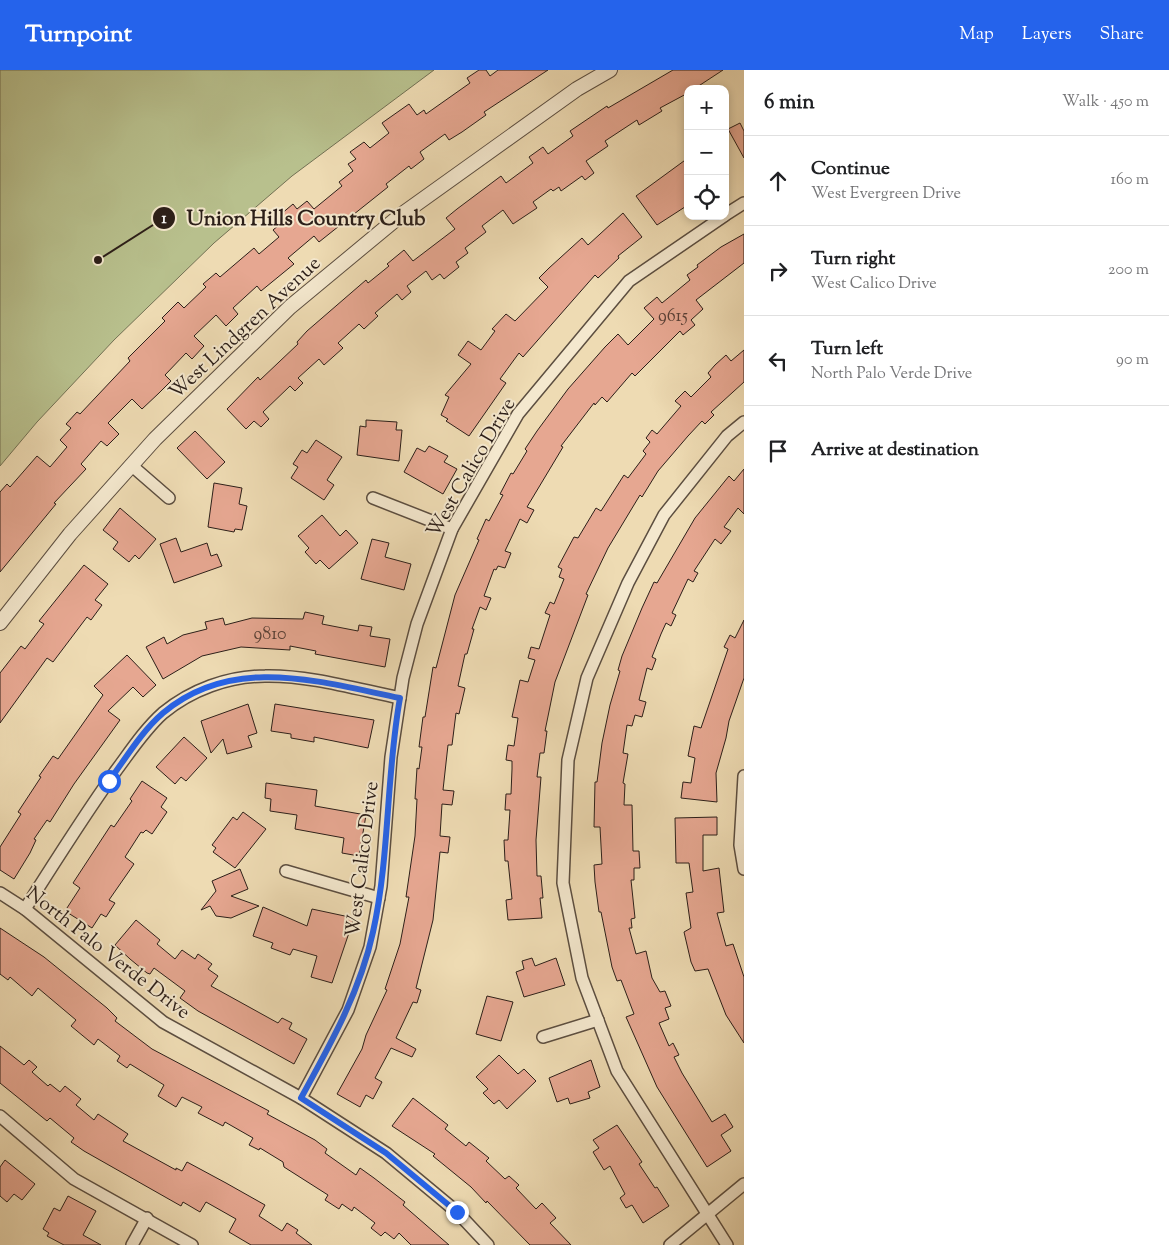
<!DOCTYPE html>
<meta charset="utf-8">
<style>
body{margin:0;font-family:"Sorts Mill Goudy",serif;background:#f6f6f6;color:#202124}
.controls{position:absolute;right:15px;top:15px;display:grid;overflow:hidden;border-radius:10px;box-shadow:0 2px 8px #0003}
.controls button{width:45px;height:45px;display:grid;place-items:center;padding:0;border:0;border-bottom:1px solid #e0e0e0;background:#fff;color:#202124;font:25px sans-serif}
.stop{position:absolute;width:15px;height:15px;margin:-11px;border:4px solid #2563eb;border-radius:50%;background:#fff}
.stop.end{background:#2563eb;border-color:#fff;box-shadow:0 1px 5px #0008}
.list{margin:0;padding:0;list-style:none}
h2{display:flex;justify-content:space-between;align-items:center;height:65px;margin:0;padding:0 20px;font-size:21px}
h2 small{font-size:16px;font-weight:400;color:#757577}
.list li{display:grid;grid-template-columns:32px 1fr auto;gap:15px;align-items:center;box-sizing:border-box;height:90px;padding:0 20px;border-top:1px solid #e0e0e0}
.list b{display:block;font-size:19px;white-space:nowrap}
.list p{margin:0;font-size:16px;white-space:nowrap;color:#757577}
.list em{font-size:16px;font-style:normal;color:#757577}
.icon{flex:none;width:28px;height:28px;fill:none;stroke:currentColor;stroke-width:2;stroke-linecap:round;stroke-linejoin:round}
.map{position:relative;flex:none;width:744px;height:1175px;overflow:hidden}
header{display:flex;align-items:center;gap:30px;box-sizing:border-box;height:70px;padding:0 25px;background:#2563eb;color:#fff}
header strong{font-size:24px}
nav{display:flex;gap:28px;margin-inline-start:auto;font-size:18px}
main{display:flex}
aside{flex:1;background:#fff}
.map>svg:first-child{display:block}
.green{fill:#b8c08d;stroke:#727053}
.building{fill:#e6a791;stroke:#2c1f19}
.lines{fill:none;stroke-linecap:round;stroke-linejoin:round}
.minor-casing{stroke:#5c4e40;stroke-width:14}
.tertiary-casing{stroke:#5c4e40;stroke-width:16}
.minor{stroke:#f4e8ce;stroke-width:11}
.tertiary{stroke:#f4e8ce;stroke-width:14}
.route{stroke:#2563eb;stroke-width:6}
.labels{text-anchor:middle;stroke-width:4;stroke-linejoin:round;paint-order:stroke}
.number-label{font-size:18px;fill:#5a4137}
.street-label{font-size:20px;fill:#2c1f19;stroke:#f4e8ce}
.leader{fill:none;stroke:#2c1f19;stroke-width:2}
.callout-dot{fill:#2c1f19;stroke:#f4e8ce;stroke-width:2}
.mark-label{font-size:15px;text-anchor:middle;font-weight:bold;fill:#fff}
.callout-label{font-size:21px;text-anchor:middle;font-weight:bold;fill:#2c1f19;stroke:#f4e8ce;stroke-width:4;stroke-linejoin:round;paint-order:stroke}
</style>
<header>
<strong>Turnpoint</strong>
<nav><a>Map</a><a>Layers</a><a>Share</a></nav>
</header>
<main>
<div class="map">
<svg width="744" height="1175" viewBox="0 0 744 1175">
<rect width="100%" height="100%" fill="#eedbb3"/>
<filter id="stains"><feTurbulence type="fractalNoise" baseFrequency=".004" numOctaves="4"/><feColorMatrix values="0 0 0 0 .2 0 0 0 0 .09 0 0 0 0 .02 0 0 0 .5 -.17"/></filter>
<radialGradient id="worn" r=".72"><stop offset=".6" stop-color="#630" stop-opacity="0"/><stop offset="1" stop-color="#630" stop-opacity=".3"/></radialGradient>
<path class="green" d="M0,0H434L292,106L214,173L114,270L37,352L0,396Z"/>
<g class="building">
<path d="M479,0H486L490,6L498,0H548L484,42L486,45L462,62L449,70L445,64L420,82L424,89L411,99L409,96L386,114L388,117L319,172L314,166L288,188L294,194L261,221L257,216L233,238L238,244L226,256L216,245L194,266L204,276L192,289L186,283L165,305L171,311L159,323L142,339L132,329L108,353L119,364L107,376L101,371L81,394L86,399L54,433L56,434L0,502V422L7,414L10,417L37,386L50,397L67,377L60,370L71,358L66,354L77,342L80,344L130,291L128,288L165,251L162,248L178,232L184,238L206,217L203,214L216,203L220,207L254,178L259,184L279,167L273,160L279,155L274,150L293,134L297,139L307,131L314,139L342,116L339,112L353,101L348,94L356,89L350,82L364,72L370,78L389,63L382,53L409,34L417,45L424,40L426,44L470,13L467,8Z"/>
<path d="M673,0H723L694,19H688V23L660,38L662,41L639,55L637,50L605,71L608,76L586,91L594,103L585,110L582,106L561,121L559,117L553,121L551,119L533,132L537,138L513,154L503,140L482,156L486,162L465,178L468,183L456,192L459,197L444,209L440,204L432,210L426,201L407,216L411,222L402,230L397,224L375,243L378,246L364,259L359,254L338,273L343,278L324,295L319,289L298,308L303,313L295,321L290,316L263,342L269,349L261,357L254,351L246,359L227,339L258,307L260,310L298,274L297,272L307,261L366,210L368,213L389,196L387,194L404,180L413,191L455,159L446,148L457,139L501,106L506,113L533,93L529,87L543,77L548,84L573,66L570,61L607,36L608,38Z"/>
<path d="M740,53L744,61V88L728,59Z"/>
<path d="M688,88V135L657,155L636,126Z"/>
<path d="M623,143L642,167L618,186L619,188L598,208L595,205L523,287L519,283L500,309L506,313L469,366L446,351L448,349L441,345L449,327L445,325L471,294L458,285L468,271L481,280L495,261L492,259L506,244L515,251L548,217L539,208L549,198L582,168L588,175Z"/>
<path d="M744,164V193L696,230L703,239L691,250L695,255L683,265L680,261L635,306L632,303L607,332L602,327L595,335L594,333L561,376L563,377L527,437L534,440L527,453L520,449L514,462L505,481L511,483L505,498L498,496L496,500L494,499L484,526L491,528L486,540L480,537L472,559H474L467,584H465L458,616L465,618L459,644L456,643L452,675H448L443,720L454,721L452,735L442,734L440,766L450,767L448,783L440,782L433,850L416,918L421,920L417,933L413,932L396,968L416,979L412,987L391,978L375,1008L382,1012L373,1029L366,1025L360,1037L337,1024L362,979L366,965L387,920L385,919L400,874L409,827H406L415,766L417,729H415L417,698L419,699L422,677H419L423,647H425L433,597L436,598L455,525L479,470L477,469L486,449L489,451L503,425L500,424L511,403L513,404L527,381L525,379L537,361L568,319L605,277L618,264L628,275L654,249L644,238L657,227L662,233L690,210L687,205L698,197L697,195L721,177Z"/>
<path d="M744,280V312L711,342L714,345L705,354L702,351L688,366L658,401L642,427L640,425L608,478L586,524L588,525L555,612L545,661H547L544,683H540L537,707H541L536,770L537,806H541L543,828H540L542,848L508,850L506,830L512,829L508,791H505L504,770H508L510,740H505L506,724H511L512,699V691L506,690L508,675L514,676L518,648L512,647L520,610L528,612L535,590L528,588L531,577L539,579L550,545L545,543L550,532L554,534L564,509L559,507L562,499L558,497L574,467L578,468L596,438L601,441L624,405L628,408L646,384L643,381L650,372L646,368L652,360L657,364L681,336L675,331L685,321L691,327L711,307L708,303L715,295L726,285L731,291Z"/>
<path d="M366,350L397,352L396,360H402L399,391L357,385L360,356L366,357Z"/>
<path d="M195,361L225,392L207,409L177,378Z"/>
<path d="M316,370L342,387L327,410L334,415L324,430L291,408L298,397L293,394L302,380L307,383Z"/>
<path d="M429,376L448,386L444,392L457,399L443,424L404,402L417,378L425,382Z"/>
<path d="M744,399V444L738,438L724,457L731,461L721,474L715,469L694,501L698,503L693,512L688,509L672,543L676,545L671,556L666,553L661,564L652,587L656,589L652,600L647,598L639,630L646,632L642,647L635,645L632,656L627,655L623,683L628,684L623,713L625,714L624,735H632L633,781H639L640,798H634V810H631L635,848L631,849L632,858H629L636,884L646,881L652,908L660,922L665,921L671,936L665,938L669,949L659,953L669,976L673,973L679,985L674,987L682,1003L712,1052L725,1044L733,1057L721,1065L731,1081L707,1097L657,1017L626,947L634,944L621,910L617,911L612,897L601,842H599L595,812L594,795L602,794L600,757H594L595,712H597L602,673L610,635L620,601L618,600L622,586L642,538L654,512L657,513L695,448L729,406L734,411Z"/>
<path d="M214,413L242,418L239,434L247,436L242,460L235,459L234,462L208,457Z"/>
<path d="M120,438L156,469L139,489L135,485L129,492L113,479L118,472L103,460Z"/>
<path d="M322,445L340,466L346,460L358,473L329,499L320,490L316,494L305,482L309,478L298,466Z"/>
<path d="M176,468L181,482L207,473L211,486L217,484L222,496L174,513L160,474Z"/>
<path d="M372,469L389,473L385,487L411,494L404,520L361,509Z"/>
<path d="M84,495L108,514L95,530L102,535L91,550L87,547L53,592L47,588L0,653V603L21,576L25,579L44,554L39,551Z"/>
<path d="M305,542L324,546L322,554L358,561L359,555L372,557L370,566L390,569L385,597L315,584L316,581L290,576V580L241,577L202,586L163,609L146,577L164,567L167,574L183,565L207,559L205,552L223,548L225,555L252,548L303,549Z"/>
<path d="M744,550V608L729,651L726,668L716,703L717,732L681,728L683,712L691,713L695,688L688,686L694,656L701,658L728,579L724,577L730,565L735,568Z"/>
<path d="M127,585L156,615L143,627L133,617L108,641L120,650L74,714L50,752L47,750L34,769L36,770L30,783L14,809L0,800V777L21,744L18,742L41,707L39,706L53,686L58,689L103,625L94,616Z"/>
<path d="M248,634L257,663L248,666L252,677L227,684L223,669L211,683L201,651Z"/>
<path d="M275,634L374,650L368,678L314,667V672L291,668V664L271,661Z"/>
<path d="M184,667L207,688L186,711L181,707L175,714L156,697Z"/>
<path d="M142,711L167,728L161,737L167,742L152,764L146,760L143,763L141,762L125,787L134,794L109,830L115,833L106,847L101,844L92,858L65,841L80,818L73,813L111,755L114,757L132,731L130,729Z"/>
<path d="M266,713L317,720L315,736L366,745L359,786L342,783L344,768L295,759L297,745L270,741L271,729L265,728Z"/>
<path d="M243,742L266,759L235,798L213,782L216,778L212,775L233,747L237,750Z"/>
<path d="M717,747V765H703V801L719,798L724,842L717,843L726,876L733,874L744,907V973L726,945L708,899L695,901L691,892L684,862L691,858L686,823L693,822L689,793H676L675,748Z"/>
<path d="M240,799L248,819L231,826L259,836L231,848L216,846L210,836L201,840L216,821L212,811Z"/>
<path d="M263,837L307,856L312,839L354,848L332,913L311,907L317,886L293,879L290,885L271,878L273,873L253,866Z"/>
<path d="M136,850L160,870L157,874L175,889L182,880L195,889L198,884L212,894L208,899L218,906L211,916L278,953L282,948L292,953L289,959L307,969L294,994L198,941L180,928L185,921L154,898L150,904L147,903L130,889L115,875Z"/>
<path d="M0,858L44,887L107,938L117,948L115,951L152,979L269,1041L267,1044L315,1070L327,1079L325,1083L356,1105L360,1098L374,1108L405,1132L403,1135L449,1175H411L399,1163L394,1169L385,1162L381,1166L371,1158L375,1153L354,1137L352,1141L342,1134L339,1139L325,1130L328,1125L284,1097L283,1092L260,1078L259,1080L249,1075L253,1068L225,1052L223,1056L198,1043L202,1037L182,1027L176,1037L158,1026L164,1015L130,994L127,998L117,991L120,986L98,969L94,975L71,956L76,950L38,918L32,926L10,907L8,910L0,904Z"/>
<path d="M532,888L535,896L556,888L565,915L524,927L516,902L524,899L522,891Z"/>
<path d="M487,926L513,932L501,971L476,964Z"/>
<path d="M0,976L24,995L29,990L37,997L32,1002L48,1016L50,1014L60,1022L65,1016L81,1029L76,1035L94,1050L98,1044L128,1064L123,1071L176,1100V1098L182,1101L187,1092L226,1113L265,1135L259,1146L282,1161L287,1153L298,1160L296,1163L312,1175H251L229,1162L236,1149L206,1132L200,1142L183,1132L181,1136L84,1081L71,1072L74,1068L50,1048L47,1051L0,1013Z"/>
<path d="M499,985L518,1004L524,999L536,1011L507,1039L499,1030L494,1034L483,1023L488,1019L476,1007Z"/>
<path d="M591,990L600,1017L588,1022L590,1028L570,1034L568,1028L557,1032L549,1008Z"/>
<path d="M413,1028L448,1055L445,1059L466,1076L469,1072L489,1088L486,1091L505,1109L509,1106L519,1115L516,1118L536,1139L542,1133L556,1148L550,1153L571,1175H530L487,1131L486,1133L471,1117L433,1086L435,1084L392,1056Z"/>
<path d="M617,1055L642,1092L639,1094L655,1118L657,1117L669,1136L643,1153L632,1135L626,1138L620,1128L625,1124L610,1096L604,1100L593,1082L599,1078L593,1070Z"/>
<path d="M5,1090L35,1114L22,1130L14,1124L7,1132L0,1126V1097Z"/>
<path d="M68,1126L96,1141L83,1165L101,1175H64L47,1166L49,1163L43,1159L54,1138L60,1141Z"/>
</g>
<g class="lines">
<g class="minor-casing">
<g id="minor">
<path d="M725,145L744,133"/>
<path d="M131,395L169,428"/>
<path d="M373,428L452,459"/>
<path d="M744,706L740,775L744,799"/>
<path d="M286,801L379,828"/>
<path d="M0,823L25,839L163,952L301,1028L386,1083L457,1142L488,1175"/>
<path d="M25,839C54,793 83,747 115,702C130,682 144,660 163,643C191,620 228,606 265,606C309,605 356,619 400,628"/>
<path d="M543,967L598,950"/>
<path d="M301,1028L348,940L370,877L381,816L391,687L403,608L417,554L452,459L518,344L629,211L724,146"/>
<path d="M0,1046L74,1109L192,1175"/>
<path d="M132,1175L147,1148"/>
<path d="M670,1175L744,1114"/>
<path d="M727,1175L617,1001L582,908L563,813L568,690L587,608L628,513L664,445L727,366L744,352"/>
</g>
</g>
<g class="tertiary-casing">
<path id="tertiary" d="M0,553L70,464L155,369L290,237L401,145L577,19L610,0"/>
</g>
<use href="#minor" class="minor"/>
<use href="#tertiary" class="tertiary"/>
</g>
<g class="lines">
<path class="route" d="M109,711C126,688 141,662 163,643C233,584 320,612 400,628C386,705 390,785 373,862C360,922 330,975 301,1028L386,1083L457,1142"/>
</g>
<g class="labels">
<g class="number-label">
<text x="673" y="251">9615</text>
<text x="270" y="569">9810</text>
</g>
<g class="street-label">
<text transform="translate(244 257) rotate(-43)" y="7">West Lindgren Avenue</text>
<text transform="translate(470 397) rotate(-60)" y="7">West Calico Drive</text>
<text transform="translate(361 789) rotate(-83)" y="7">West Calico Drive</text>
<text transform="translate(109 882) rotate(38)" y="7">North Palo Verde Drive</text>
</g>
</g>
<path class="leader" d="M98 190L164 148"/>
<g class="callout-dot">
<circle cx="98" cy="190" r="5"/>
<circle cx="164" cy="148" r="12"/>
</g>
<g class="mark-label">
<text x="164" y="153">1</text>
</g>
<g class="callout-label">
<text x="306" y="155">Union Hills Country Club</text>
</g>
<rect width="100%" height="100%" filter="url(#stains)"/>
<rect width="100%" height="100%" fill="url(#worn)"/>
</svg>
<div class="controls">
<button>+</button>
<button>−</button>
<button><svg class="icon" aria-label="locate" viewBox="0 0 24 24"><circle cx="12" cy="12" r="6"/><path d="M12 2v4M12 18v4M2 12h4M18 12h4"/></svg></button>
</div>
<div class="stop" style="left:109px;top:711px"></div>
<div class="stop end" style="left:457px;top:1142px"></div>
</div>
<aside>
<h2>6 min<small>Walk · 450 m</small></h2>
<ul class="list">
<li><svg class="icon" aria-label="ahead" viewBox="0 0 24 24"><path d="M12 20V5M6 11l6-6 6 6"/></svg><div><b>Continue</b><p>West Evergreen Drive</p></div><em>160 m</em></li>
<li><svg class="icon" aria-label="right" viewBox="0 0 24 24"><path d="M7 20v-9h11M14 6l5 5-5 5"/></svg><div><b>Turn right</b><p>West Calico Drive</p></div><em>200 m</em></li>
<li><svg class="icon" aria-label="left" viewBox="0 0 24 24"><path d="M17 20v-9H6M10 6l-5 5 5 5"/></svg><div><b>Turn left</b><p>North Palo Verde Drive</p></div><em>90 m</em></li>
<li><svg class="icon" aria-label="arrive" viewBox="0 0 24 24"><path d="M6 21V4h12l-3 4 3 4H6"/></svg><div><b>Arrive at destination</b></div></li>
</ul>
</aside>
</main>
